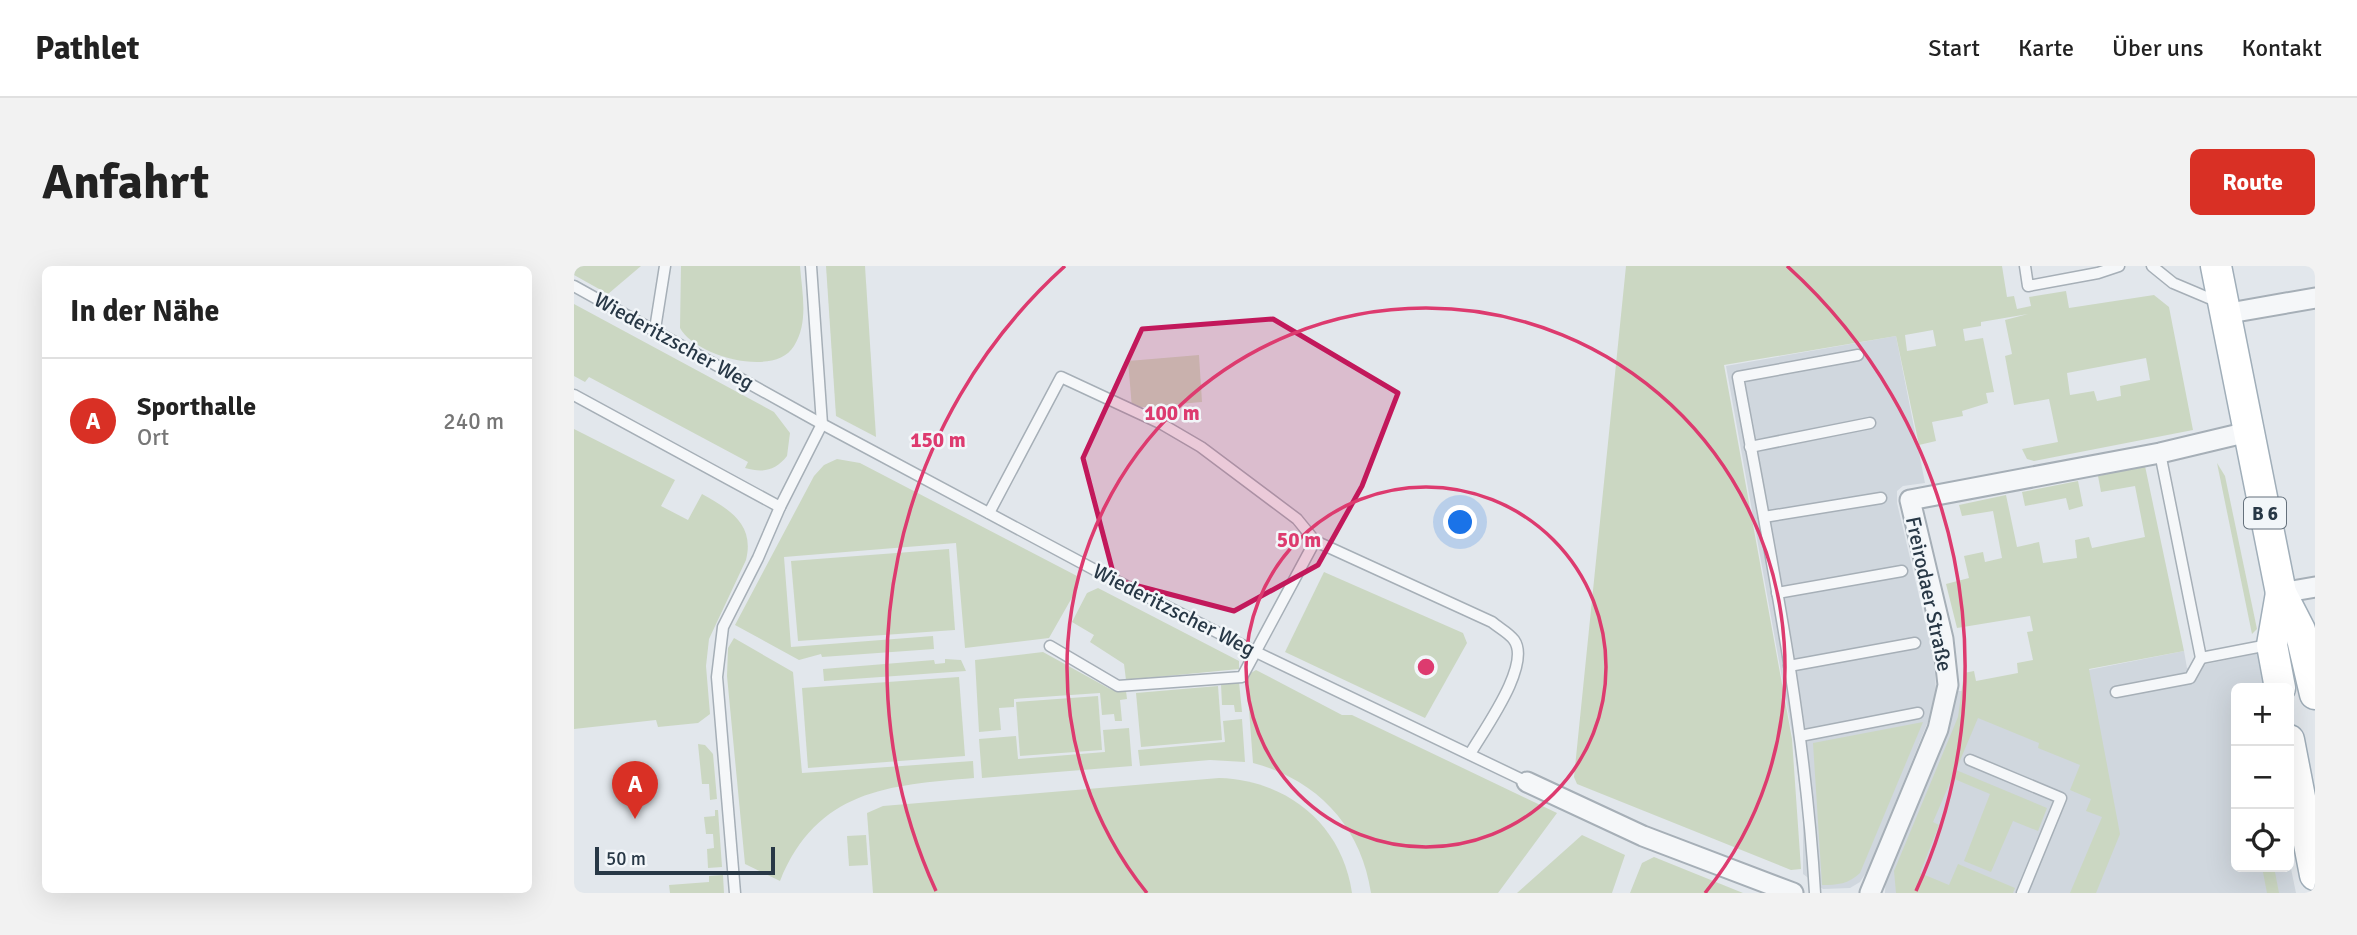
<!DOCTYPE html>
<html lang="de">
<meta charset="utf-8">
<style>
body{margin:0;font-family:Signika,sans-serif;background:#f2f2f2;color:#222}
.controls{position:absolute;right:21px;bottom:21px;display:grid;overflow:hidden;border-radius:10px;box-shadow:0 7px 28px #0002}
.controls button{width:63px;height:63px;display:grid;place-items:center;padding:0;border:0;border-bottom:2px solid #e0e0e0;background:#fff;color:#222;font:35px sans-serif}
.scale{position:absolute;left:21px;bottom:18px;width:180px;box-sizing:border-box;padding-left:7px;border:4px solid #283846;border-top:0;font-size:19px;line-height:24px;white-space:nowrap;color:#283846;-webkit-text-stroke:5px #f2f6f9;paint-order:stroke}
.you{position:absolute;left:887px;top:257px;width:24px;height:24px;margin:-18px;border:5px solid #fff;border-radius:50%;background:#1a73e8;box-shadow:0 0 0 10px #1a73e833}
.badge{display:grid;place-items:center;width:46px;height:46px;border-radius:50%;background:#d93025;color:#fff;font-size:23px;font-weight:700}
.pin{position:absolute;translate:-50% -58px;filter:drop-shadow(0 2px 4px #0008)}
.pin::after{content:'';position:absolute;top:37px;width:24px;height:21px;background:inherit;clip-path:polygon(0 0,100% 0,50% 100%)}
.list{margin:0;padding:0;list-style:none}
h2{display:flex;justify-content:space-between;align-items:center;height:91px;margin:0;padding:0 28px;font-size:30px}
h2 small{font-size:23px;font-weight:400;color:#767676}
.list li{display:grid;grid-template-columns:46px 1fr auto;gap:21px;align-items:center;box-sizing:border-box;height:126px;padding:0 28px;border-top:2px solid #e0e0e0}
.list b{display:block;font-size:26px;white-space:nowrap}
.list p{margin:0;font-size:23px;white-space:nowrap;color:#767676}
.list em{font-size:23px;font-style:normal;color:#767676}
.icon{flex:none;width:38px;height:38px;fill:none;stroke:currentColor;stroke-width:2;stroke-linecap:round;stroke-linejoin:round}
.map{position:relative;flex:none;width:1741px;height:627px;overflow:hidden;border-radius:10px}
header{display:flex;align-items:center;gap:42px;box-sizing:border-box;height:98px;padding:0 35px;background:#fff;border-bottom:2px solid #e0e0e0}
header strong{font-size:33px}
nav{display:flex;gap:38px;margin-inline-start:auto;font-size:24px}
.intro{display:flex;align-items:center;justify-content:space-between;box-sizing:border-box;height:168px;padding:0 42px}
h1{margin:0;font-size:49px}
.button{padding:18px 32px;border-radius:10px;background:#d93025;color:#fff;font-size:24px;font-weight:700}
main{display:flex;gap:42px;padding:0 42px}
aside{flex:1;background:#fff;border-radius:10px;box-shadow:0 7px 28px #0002}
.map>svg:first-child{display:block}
.built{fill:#d0d7de}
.green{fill:#cbd7c2;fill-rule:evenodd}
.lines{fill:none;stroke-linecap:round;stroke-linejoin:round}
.lane-casing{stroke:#a6afb7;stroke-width:13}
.street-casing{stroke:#a6afb7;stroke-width:23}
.primary-casing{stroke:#a0aeb9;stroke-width:33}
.lane{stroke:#f5f7f9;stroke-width:10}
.street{stroke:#f5f7f9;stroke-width:19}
.primary{stroke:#fff;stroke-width:30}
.marked{fill:#c2185b;fill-opacity:0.2;stroke:#c2185b;stroke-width:5;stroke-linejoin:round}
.ring{fill:none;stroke:#dd3b6f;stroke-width:3.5}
.labels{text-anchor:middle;stroke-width:5;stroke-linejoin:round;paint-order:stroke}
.shield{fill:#f2f6f9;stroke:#65717c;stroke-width:2}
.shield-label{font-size:19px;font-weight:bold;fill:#283846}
.street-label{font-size:21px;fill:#283846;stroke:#f2f6f9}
.centre{fill:#dd3b6f;stroke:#f2f6f9;stroke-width:3.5}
.ring-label{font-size:21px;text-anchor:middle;font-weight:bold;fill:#dd3b6f;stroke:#f2f6f9;stroke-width:5;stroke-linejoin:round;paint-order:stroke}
</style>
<header>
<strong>Pathlet</strong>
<nav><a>Start</a><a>Karte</a><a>Über uns</a><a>Kontakt</a></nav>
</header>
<div class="intro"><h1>Anfahrt</h1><a class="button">Route</a></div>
<main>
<aside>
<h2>In der Nähe<small></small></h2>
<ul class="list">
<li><span class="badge">A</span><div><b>Sporthalle</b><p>Ort</p></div><em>240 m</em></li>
</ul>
</aside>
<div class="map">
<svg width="1741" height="627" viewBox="0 0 1741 627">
<rect width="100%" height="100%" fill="#e2e7ec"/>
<g class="built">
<path d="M1322,70L1351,217L1329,220L1323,225V237L1360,393L1362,425L1357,448L1295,602L1286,616L1276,622L1249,623L1229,608V548L1219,473L1152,100Z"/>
<path d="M1610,385L1613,402L1686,387L1691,422H1662V601H1715V593L1722,627H1311L1312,604L1382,425H1409Z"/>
</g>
<g class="green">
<path d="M0,0H67L34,28L0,9Z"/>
<path d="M107,0H226C228,27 235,56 220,80C200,113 120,89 106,62Z"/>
<path d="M252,0H291L302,171L262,150Z"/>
<path d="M1052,0H1428L1433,31L1440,30L1443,43L1457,40L1455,31L1492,25L1495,42L1580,29L1595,41L1619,164L1460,195L1453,193L1448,183L1484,176L1475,133L1440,139L1431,90L1438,88L1431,54L1454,48L1407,56V60L1389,63L1391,75L1409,72L1420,126L1412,127L1414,137L1388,145L1389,150L1358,156L1362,175L1345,179L1322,70L1150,99L1218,473L1227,603L1217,604L1003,518L1000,511ZM1359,64L1362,80L1333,85L1331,69ZM1572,92L1576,114L1546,120L1547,130L1523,135L1520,125L1496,129L1493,107Z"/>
<path d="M0,38L200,146L216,167L213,190C201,205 189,207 171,202L174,196L15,111L11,116L0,110Z"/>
<path d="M625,89L628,136L558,142L554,95Z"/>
<path d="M0,163L101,214L87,240L114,254L128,228C155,243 181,258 172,294L135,373L132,400L136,448L124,457L84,461L82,454L0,463Z"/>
<path d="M263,193L286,197L503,310L504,321L475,372L391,382L382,277L210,291L217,381L359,370L360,383L248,391L247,388L225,394L161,359L240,210L250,199Z"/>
<path d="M1643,197L1651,210L1683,363L1678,368Z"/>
<path d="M1571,200L1610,385L1515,403L1546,568L1522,627H1496L1528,551L1512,545L1517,533L1496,524L1506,499L1464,482L1465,477L1404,452L1382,504L1473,542L1464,565L1439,555L1417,606L1390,595L1416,528L1378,512L1359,556L1365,559L1346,607L1375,619L1384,598L1441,622L1439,627H1322L1320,605L1384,451L1390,407L1400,405L1402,415L1444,407L1443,397L1459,394L1453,366L1459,365L1456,350L1383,362L1372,318L1395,312L1390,290L1409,286L1411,296L1428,292L1419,245L1388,250L1385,239L1432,229L1443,281L1465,276L1469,297L1503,292L1501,274L1515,271L1518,282L1571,271L1561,220L1527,226L1524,210Z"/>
<path d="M1504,215L1509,240L1495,244L1492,232L1451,240L1448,226Z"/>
<path d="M375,283L381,364L224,375L217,295Z"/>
<path d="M750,306L889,367L893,377L851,452L711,386Z"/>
<path d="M524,322L665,395V403L552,414L550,398L516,376L520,369L498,356L513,327Z"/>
<path d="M160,372L219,406L228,507L399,495L400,512C314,519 243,524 206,615L171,598L153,410L154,382Z"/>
<path d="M469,386L536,423L552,425L553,433L546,434L548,455H541L540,448L528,449L526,427L440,433V441L425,442L427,464L405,466L401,394Z"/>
<path d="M371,393L387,394L392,405L250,415L249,403L360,394L361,398L371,397Z"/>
<path d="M682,404L768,449H778L983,547L924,627H797C787,560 743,514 679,497L673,416L675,408Z"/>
<path d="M385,411L391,490L234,502L228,422Z"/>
<path d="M665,416L668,446H661L660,439H648L647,418Z"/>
<path d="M644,420L648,474L567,481L562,427Z"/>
<path d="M524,430L528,484L446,490L442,436Z"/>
<path d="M668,453L671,496L636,494L566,500L564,484L651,476L649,455Z"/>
<path d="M1349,456L1286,607C1274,618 1264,619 1248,619L1239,477Z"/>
<path d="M555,462L558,500L408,512L405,473L442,470L444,493L531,486L529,464Z"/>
<path d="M124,478L131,479L139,488L143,533L136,534L135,518H128Z"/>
<path d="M645,512C713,514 768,558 778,627H299L293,547L309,540Z"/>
<path d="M141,544H144L148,601L134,602L133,583L140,582L139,568H132L130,551L141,550Z"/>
<path d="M292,569L294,599L275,600L273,570Z"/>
<path d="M1008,569L1051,589L1038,627H943Z"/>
<path d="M1080,591L1169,627H1056L1068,597Z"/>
<path d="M1688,601H1700L1705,627H1693Z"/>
<path d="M149,609L150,627H96L95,619L135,616V610Z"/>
</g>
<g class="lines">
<g class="lane-casing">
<g id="lane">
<path d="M1451,0L1454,20L1524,7L1545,0"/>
<path d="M1578,0L1599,17L1644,36"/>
<path d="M0,20L248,158L521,304L682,386L953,516"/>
<path d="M81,63L91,0"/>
<path d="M0,129L206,241L248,158L237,0"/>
<path d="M1176,181L1296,157"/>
<path d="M1586,187L1627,392L1694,379"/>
<path d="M415,247L487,111L586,157L627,181L723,253L741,275"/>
<path d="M1190,251L1307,232"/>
<path d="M1203,327L1328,305"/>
<path d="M476,380L544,420L668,411L741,275L918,356C925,362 935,367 940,374C958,399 909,465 896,488"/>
<path d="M1215,400L1341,377"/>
<path d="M1542,426L1616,412L1627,392"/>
<path d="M1226,470L1344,447"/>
<path d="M1396,494L1487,532L1448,627"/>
<path d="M161,627L143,411L149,361L184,292L206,241"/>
<path d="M1241,627C1231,453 1195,282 1164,111L1284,89"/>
</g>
</g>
<g class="street-casing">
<g id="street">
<path d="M1650,48L1741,32"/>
<path d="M1707,327L1741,321"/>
<path d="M953,516L1069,570L1219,627"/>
<path d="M1296,627L1364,463L1374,419L1369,373L1336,234L1586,187L1674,166"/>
</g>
</g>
<g class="primary-casing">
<g id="primary">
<path d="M1642,0L1707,327L1726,364L1741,428"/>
<path d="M1706,422L1698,379L1707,327"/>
<path d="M1715,474L1741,609"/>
</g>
</g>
<use href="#lane" class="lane"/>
<use href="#street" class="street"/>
<use href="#primary" class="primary"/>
</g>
<path class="marked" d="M699,53L824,127L788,220L744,299L660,345L541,314L509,192L568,63Z"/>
<g class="ring">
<circle cx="852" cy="401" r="180"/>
<path d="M573 627A359 359 0 1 1 1131 627"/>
<path d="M362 625A539 539 0 0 1 491 0M1213 0A539 539 0 0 1 1342 625"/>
</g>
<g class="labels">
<rect class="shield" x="1670" y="231.5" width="42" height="31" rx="5"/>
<g class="shield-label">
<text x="1691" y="254">B 6</text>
</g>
<g class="street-label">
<text transform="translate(100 75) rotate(29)" y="7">Wiederitzscher Weg</text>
<text transform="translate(1355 328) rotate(78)" y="7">Freirodaer Straße</text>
<text transform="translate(600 344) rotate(27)" y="7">Wiederitzscher Weg</text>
</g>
</g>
<circle cx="852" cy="401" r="10" class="centre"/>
<g class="ring-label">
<text x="598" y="154">100 m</text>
<text x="364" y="181">150 m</text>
<text x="725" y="281">50 m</text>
</g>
</svg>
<div class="controls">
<button>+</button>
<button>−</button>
<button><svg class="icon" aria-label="locate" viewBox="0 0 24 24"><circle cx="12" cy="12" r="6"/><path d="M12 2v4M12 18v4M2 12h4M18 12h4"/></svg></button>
</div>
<div class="scale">50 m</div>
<div class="you"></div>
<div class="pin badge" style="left:61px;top:553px">A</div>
</div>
</main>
